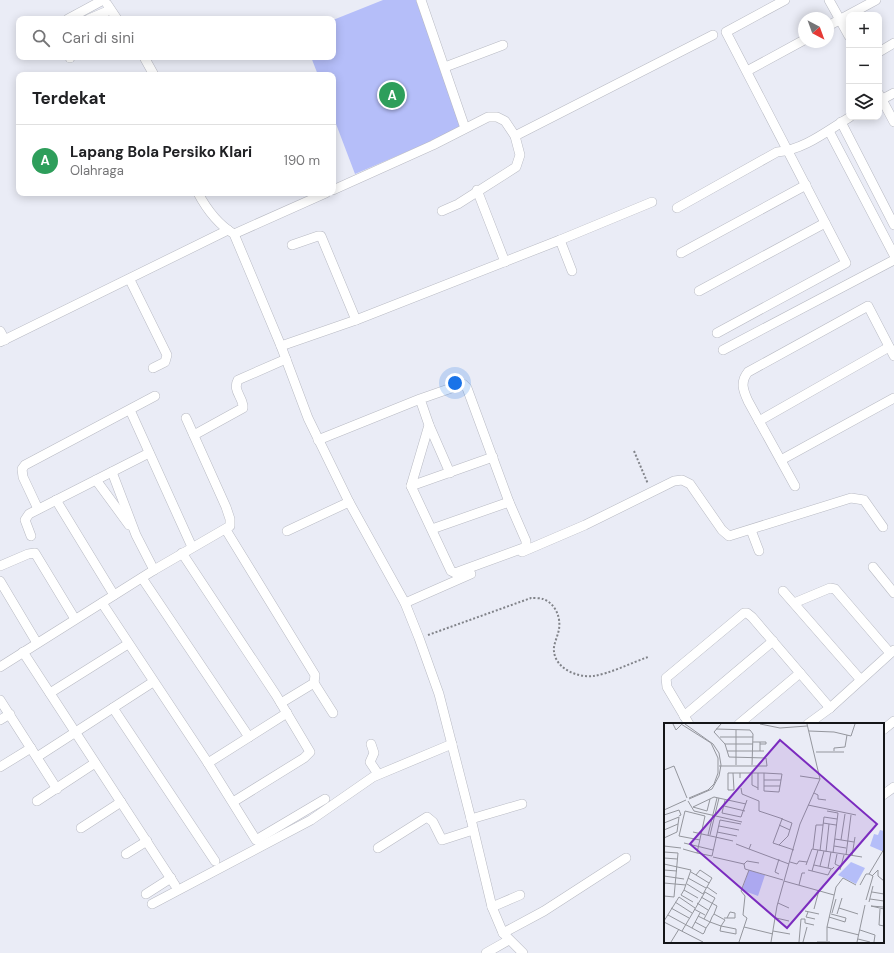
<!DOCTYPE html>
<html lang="id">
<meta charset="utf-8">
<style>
body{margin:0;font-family:"DM Sans",sans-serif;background:#f2f2f2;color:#202124}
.controls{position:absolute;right:12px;top:12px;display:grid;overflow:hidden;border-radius:8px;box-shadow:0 2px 10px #0003}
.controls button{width:36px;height:36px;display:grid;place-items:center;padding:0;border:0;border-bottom:1px solid #e0e0e0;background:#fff;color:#202124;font:20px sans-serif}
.compass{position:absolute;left:798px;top:12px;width:36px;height:36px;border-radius:50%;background:#fff;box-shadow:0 2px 10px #0003;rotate:139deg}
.you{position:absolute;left:455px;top:383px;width:14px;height:14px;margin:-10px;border:3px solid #fff;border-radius:50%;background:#1a73e8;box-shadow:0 0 0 6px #1a73e833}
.badge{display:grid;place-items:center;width:26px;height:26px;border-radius:50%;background:#5f7c31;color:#fff;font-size:13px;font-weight:700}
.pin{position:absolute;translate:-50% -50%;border:2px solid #fff;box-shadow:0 1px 4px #0006}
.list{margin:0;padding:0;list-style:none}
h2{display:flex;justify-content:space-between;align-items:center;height:52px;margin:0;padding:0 16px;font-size:17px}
h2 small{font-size:13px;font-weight:400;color:#757577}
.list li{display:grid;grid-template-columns:26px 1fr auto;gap:12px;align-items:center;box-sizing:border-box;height:72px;padding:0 16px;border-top:1px solid #e0e0e0}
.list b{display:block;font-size:15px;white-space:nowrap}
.list p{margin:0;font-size:13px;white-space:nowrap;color:#757577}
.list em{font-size:13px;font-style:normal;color:#757577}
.icon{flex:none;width:22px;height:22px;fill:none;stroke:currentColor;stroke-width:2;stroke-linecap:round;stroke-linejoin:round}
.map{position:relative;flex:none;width:894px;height:953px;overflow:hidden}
.search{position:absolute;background:#fff;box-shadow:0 2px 10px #0003;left:16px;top:16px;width:320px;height:44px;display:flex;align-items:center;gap:10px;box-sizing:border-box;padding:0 14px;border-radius:8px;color:#757577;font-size:15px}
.panel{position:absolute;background:#fff;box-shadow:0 2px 10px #0003;left:16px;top:72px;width:320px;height:124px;border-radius:8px}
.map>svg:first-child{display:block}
.green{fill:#b5bef9}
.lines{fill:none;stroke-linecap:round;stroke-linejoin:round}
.minor-casing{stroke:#b8bac3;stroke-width:10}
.path{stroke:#818389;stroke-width:2;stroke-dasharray:2 2;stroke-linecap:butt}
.minor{stroke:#fff;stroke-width:9}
.inset-road{fill:none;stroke:#94969d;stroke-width:1}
.view{fill:#7b2cbf;fill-opacity:0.15;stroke:#7b2cbf;stroke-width:2}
.inset-edge{fill:none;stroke:#141518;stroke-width:2}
</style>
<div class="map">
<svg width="894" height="953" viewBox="0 0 894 953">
<rect width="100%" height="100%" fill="#eaecf6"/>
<path class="green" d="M383,0H416L462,128L355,174L333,116V75H318L311,57H333V20Z"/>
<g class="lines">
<g class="minor-casing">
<g id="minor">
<path d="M421,0L465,128"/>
<path d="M829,0L849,36"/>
<path d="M107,4L117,19"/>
<path d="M68,19L103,0"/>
<path d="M89,19L110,10"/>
<path d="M828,26L876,0"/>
<path d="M879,52L894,43"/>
<path d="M70,57V58"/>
<path d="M144,57L154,75"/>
<path d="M445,67L503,45"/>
<path d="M747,71L804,40"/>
<path d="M879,94L894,122"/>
<path d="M879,101L894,93"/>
<path d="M841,122L894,225"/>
<path d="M829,131L894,255"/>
<path d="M515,136L713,35"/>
<path d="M333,190L433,145L488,117H497L505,121L515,136L520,155L516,167L458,204L442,211"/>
<path d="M477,190L505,262"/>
<path d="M198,193C206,208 219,225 234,234L281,346L308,418L349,502L405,603L419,638L439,694L471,819L492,907L503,933L523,953"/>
<path d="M677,208L777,152C804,150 828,130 850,117"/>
<path d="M234,234L326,193"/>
<path d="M560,240L652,202"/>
<path d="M292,245L318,236H321L356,320"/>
<path d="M681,253L806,185"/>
<path d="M130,280L167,355L165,362L153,368"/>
<path d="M699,291L825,223"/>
<path d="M0,331L5,340"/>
<path d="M717,333L846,263L726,32L785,0"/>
<path d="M0,342L228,230"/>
<path d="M281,346L356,320L560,240L572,271"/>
<path d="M723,350L894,260"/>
<path d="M130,410L192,547"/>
<path d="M759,421L889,347"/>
<path d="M429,425L450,473"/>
<path d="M194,435L243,408C244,398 232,391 238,380L286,359"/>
<path d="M318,440L420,399L463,384L467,388L509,502L526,541V547L455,573L451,571L411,486L429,425L420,399"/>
<path d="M781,460L894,398"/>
<path d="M112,472L136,535L154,570"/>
<path d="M96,480L129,525"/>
<path d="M411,486L493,457"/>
<path d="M795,486L748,401C743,390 740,382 748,372L868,306L894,356"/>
<path d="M56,500L114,595"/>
<path d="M38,509L23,477L22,469L25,465L155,396"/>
<path d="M432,529L509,502"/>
<path d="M226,530L315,675L314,683L281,703"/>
<path d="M751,530L759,551"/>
<path d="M287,531L349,502"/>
<path d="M31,536L25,520L29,514L149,453"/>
<path d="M522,552L585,525L674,481L682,480L690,484L722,530L729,536L851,498L864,500L883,527"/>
<path d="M182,553L276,695L310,752L304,758L233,802"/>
<path d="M0,566L28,554L35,553L75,619"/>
<path d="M873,567L894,593"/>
<path d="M142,578L249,737"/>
<path d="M0,581L37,643"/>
<path d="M783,591L860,679"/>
<path d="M102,603L208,763L256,840L325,799"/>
<path d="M405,603L471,574"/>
<path d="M794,603L830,588L835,589L890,653"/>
<path d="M23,652L175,885"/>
<path d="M0,667L154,570L230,526V519L226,507L186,418"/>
<path d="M314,683L333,713"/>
<path d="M50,693L128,644"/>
<path d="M0,700L57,789"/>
<path d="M113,708L215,861"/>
<path d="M684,716L773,641"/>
<path d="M0,720L10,714"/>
<path d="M689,724L667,687L666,678L744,613H747L752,617L830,708"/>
<path d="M739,724L800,673"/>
<path d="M808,724L830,708L894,650"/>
<path d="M883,730L894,721"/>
<path d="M371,744L374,753L370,762L378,774"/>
<path d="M37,757L153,682"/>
<path d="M208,763L287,713"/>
<path d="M0,767L31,748"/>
<path d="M883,795L894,787"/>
<path d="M37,801L95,763"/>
<path d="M471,819L522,804"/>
<path d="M81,828L121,802"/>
<path d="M378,848L427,817L433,822L442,840L473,830"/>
<path d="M126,854L147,841"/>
<path d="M146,894L171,878"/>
<path d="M152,904L311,820L373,777L452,744"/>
<path d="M492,907L520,895"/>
<path d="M503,933L544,911L626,858"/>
<path d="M486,953L509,940"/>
</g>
</g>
<g class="path">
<path d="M634,451L648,484"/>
<path d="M428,635L531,598C534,598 540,598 543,599C555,603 561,617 559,629C558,635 555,641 554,647C552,667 576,678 593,676C609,674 631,663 648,657"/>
</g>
<use href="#minor" class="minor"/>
</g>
<g transform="translate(664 723)">
<rect width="220" height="220" fill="#eaecf6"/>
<path d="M216,107L220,108V129L206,123L210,111L214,112ZM187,139L201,145L192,161L174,152ZM85,147L101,152L94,173L78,167Z" fill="#b5bef9"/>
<path class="inset-road" d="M9,1L12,7L17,2M17,1L47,20L54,35V50L50,61L44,67L25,75M21,1L49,21L55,30L57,42L55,53L48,66L25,76M96,1L116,5L143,3M52,6L86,7L89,11L88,42M145,8L170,9L187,13L191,1M56,14H89M89,19H96V28M96,19H102V21H96M61,21H89M63,28H100M170,28V25L181,24L183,12M152,29H180M72,42V7M55,43H103L102,35L65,34L61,21L50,9L57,1M0,47L10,43L23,75M69,50L70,67H64V50H76M88,50V62L94,65M136,53L156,56M76,55V50H100L118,51L115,69L100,68V50M100,57H117M100,63H116M77,65L78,71L95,78V88L119,96M94,67V50M150,70L154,72V76L162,77M46,76L43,88L29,84L50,74L82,81M61,77L58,90L77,94L83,77M24,78L30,88L78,99M144,82L192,92M60,83L81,88M0,87L22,77M163,88L174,90L169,130M0,92L15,87L17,92L15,93M0,100L15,94L13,109L0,115M159,100L172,102M115,102L126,107M55,103L75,107M0,107L14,101M29,109L69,118M53,109L73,113M44,112L53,75M46,112L55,75M171,116L190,119M177,117L181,91M20,120L49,127M72,121L85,126M87,121L85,126L125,141M115,122L124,113L128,100L118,96L109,120L130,127M0,123L17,125M170,123L182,125M19,126L33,130L41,93L21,88L15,113L36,117M149,126L152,102H159M156,128L160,94L173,96M0,129L14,130L10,174L0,173M162,129L165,101M33,130L48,133L56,97L77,101M173,131L171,141L177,144M182,132L187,92M188,133L191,114M49,134L80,141M0,135L13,136M126,139L133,141L135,138L143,139M0,141L27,147L20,167L34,175M80,141L81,146L119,157M80,141L83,138L95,140M142,142L148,126L198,134M150,142L168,146L170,144M156,143L160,128M164,145L167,129M0,147L13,148M144,147L164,152L167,146M176,147L180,132M148,148L154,127M115,151L111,149L115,136M32,152L45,160M0,153L20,156M208,153L214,147V153L220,158M24,155L42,165M120,158L170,172M0,160L22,162M23,161L39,171L48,155L36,147L32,152L27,149M135,162L138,150H141M196,162L202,151H205M43,164L53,171M20,167L17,172L29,179M208,169L220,171M37,174L53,183L50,191M206,176L220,178M202,177L209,153L205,151L220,126M11,179L28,190M205,179L209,163M33,180L44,187M114,180L125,185M219,184L207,183L220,186M7,185L25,195M175,185L194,191M30,186L41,192M150,186L155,167M216,186L215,202L220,203M141,188L155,191M144,189L142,194L151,196M168,190L172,176M173,191L178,175M4,192L39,211L40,210L42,205L46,199L48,194L50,191L61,197L57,203L56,208L72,211V206L57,203L46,199L34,193M165,194L181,199L182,195L167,191M60,195H71V190L66,189L63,195M112,195L125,198M141,196V200L150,202M0,198L15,174L31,185M0,199L39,219M31,199L42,205M80,204L109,211M163,204L195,212M28,205L36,190M196,207L211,212L210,219M18,208L41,169L51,175L40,196M109,208L126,211M194,216L206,219M163,218V204L172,164L179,155L192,162M7,219L15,206M75,219L83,195L79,192L81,173L77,168L85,147M107,219L113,183L136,101L156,56L143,1M135,219L137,196H141M139,219L143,204M153,219H166M193,219L201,182"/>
<path class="view" d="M116,17L213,101L123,205L26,121Z"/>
<rect width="220" height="220" class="inset-edge"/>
</g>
</svg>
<div class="controls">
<button>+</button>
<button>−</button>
<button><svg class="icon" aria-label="layers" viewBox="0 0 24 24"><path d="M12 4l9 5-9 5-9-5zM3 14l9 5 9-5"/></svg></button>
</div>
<svg class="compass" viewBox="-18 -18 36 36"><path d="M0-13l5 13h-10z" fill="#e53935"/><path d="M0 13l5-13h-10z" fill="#757577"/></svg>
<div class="you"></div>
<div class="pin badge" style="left:392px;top:95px;background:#2e9e5b">A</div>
<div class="search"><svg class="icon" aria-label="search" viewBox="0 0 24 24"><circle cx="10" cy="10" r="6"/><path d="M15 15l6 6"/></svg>Cari di sini</div>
<section class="panel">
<h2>Terdekat<small></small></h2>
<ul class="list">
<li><span class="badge" style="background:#2e9e5b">A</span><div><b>Lapang Bola Persiko Klari</b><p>Olahraga</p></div><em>190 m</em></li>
</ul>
</section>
</div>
